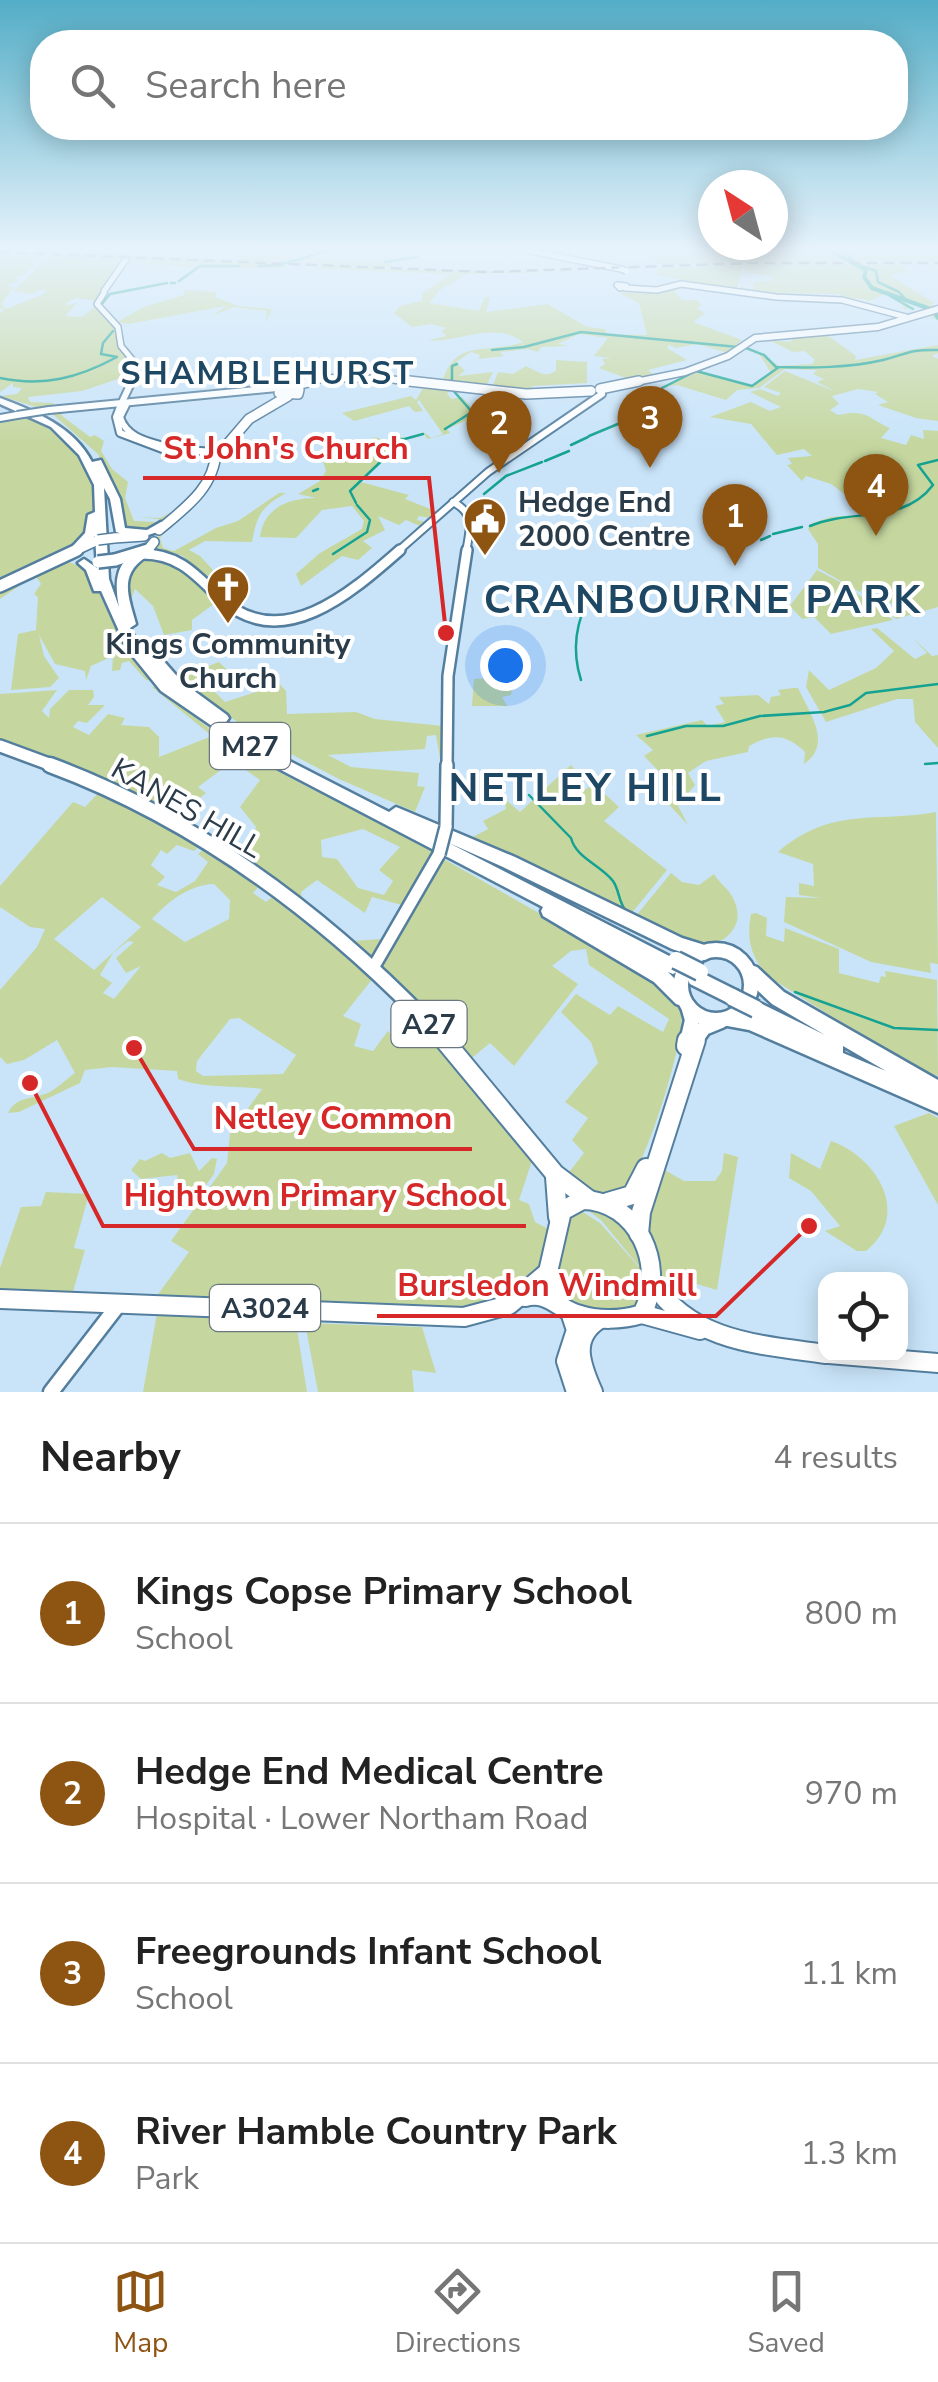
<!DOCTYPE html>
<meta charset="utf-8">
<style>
body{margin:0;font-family:"Nunito Sans",sans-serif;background:#f2f2f2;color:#222}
.controls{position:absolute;right:30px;bottom:30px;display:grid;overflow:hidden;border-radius:20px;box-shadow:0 5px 25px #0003}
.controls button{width:90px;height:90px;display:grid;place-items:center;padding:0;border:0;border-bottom:2px solid #e0e0e0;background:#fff;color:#222;font:50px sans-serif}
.compass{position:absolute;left:698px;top:170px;width:90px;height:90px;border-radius:50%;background:#fff;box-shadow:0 5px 25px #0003;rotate:324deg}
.you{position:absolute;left:505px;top:665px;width:35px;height:35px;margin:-25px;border:8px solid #fff;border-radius:50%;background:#1a73e8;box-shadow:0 0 0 15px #1a73e833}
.badge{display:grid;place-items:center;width:65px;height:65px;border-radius:50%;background:#8e5411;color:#fff;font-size:32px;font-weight:700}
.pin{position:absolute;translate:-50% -82px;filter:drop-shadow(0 2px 5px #0008)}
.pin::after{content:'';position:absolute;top:52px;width:35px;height:30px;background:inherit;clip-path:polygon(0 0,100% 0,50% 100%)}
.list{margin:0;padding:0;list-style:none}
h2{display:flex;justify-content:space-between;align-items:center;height:130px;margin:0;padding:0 40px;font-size:42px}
h2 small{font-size:32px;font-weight:400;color:#767676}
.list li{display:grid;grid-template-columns:65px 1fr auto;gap:30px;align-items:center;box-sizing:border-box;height:180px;padding:0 40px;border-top:2px solid #e0e0e0}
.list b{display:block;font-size:38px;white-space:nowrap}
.list p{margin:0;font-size:32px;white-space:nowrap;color:#767676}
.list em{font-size:32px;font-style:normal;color:#767676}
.icon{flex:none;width:55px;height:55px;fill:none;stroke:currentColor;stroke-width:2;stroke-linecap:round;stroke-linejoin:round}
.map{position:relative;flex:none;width:938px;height:1392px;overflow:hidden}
.search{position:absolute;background:#fff;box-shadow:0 5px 25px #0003;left:30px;right:30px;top:30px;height:110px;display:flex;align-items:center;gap:25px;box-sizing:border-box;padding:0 35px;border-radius:40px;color:#767676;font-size:38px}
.sheet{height:850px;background:#fff}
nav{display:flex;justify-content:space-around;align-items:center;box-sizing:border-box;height:140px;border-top:2px solid #e0e0e0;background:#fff;font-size:28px;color:#767676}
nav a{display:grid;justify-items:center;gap:5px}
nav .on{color:#8e5411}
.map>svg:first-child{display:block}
.green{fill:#c5d79f;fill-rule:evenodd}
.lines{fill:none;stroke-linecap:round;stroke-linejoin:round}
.stream{stroke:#15a292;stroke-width:2.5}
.river{stroke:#15a292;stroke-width:4}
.secondary-far4-casing{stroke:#547e9e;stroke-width:8}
.secondary-far3-casing{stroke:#547e9e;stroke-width:10}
.secondary-far2-casing{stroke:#547e9e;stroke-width:14}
.secondary-far1-casing{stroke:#547e9e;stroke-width:16}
.secondary-casing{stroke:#547e9e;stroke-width:19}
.primary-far4-casing{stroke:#547e9e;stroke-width:9}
.primary-far3-casing{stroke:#547e9e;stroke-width:12}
.primary-far2-casing{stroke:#547e9e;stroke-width:16}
.primary-far1-casing{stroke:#547e9e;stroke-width:19}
.primary-casing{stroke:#547e9e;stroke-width:22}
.motorway-casing{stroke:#547e9e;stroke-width:5}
.secondary-far4{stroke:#fff;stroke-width:5}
.secondary-far3{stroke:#fff;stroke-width:6}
.secondary-far2{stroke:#fff;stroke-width:9}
.secondary-far1{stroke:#fff;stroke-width:11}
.secondary{stroke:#fff;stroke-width:14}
.primary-far4{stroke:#fff;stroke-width:6}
.primary-far3{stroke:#fff;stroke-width:9}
.primary-far2{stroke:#fff;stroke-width:11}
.primary-far1{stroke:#fff;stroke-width:14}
.primary{stroke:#fff;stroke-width:18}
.motorway{fill:#fff;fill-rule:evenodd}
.rail{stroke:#536676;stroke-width:2.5;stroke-dasharray:11 6;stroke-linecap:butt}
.secondary-bridge-far2-casing{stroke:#547e9e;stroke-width:8;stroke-linecap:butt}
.secondary-bridge-far1-casing{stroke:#547e9e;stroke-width:10;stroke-linecap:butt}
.secondary-bridge-casing{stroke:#547e9e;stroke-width:16;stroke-linecap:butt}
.primary-bridge-far1-casing{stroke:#547e9e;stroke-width:12;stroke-linecap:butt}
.primary-bridge-casing{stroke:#547e9e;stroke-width:16;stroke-linecap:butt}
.motorway-bridge-casing{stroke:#547e9e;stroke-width:21;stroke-linecap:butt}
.secondary-bridge-far2{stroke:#fff;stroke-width:5}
.secondary-bridge-far1{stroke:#fff;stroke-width:6}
.secondary-bridge{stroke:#fff;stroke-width:11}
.primary-bridge-far1{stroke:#fff;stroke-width:9}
.primary-bridge{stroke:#fff;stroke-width:11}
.motorway-bridge{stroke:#fff;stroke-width:16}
.labels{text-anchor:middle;stroke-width:8;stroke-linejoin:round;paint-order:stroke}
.shield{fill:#fff;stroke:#6a7680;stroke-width:2.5}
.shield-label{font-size:28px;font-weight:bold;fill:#2a3b49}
.poi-label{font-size:30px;font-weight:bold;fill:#2a3b49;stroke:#fff;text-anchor:start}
.street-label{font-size:30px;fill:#2a3b49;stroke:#fff}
.far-district-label{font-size:32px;font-weight:bold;letter-spacing:2.5px;fill:#1e4764;stroke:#fff}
.district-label{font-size:40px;font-weight:bold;letter-spacing:2.5px;fill:#1e4764;stroke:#fff}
.leader{fill:none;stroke:#d62828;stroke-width:4}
.callout-dot{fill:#d62828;stroke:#fff;stroke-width:4}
.callout-label{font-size:32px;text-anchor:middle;font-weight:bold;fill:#d62828;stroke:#fff;stroke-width:8;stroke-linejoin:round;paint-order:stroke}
</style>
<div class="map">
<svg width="938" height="1392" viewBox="0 0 938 1392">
<rect width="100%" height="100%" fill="#c9e4f9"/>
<g class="green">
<path d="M115,251L129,254L119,262L97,301L77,298L67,302L65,306L77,303L65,316L82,317L96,306L116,326L117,343L134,363L133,374L82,391L28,397L30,402L53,403L54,407L43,409L0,396L17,394L22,388L13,387V383L0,392V313L4,310L0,308V254L43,256L24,275L13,278L20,280L6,286L14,287L1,304L6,309L44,294L46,290L43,289L32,294L13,291L54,252Z"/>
<path d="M201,251H296L288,253L292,258L276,263L289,266L285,268H199L127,262L133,254L236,261L241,257L196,255Z"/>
<path d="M302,251H326L310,258L385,261L377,254L396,251L385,255L386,259L437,251L389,260L393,266L378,269L568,272L467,274L440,290L429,303L479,311L485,297H490L486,312L548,304L587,327L605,329L606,334L647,335L639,303L619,293L683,285L685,287L674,291L682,300H697L701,305L697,309L705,313L693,322L742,340L728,353L697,344L676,348L669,345L667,348L687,360L648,370L657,377L634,381L599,368L605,364L602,359L612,358L594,356L608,338L579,334L558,344L568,346L541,347L538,352L528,349L500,352L504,356L479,359L480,355L471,352L456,362L465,371L458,376L493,372L486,386L442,384C454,337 487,355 523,342C495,320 454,344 429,340L447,336L441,331L447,328L431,324L412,327L394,313L400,306L422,301L423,293L451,274L318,269L321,265L315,260L312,264L288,262L308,256Z"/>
<path d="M689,251H938V262L680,265L657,264L651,257Z"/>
<path d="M782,263L900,265L908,271L890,276L935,303L931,304L938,309V320L927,315L934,310L902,299L911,307L905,310L902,303L885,294L870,301L856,298L852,301L839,294L739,292L741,286L753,291L754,282L771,281L774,277L745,272L742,265Z"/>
<path d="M714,265H740L742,272L736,290L657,275L658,269Z"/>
<path d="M185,290L217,292L215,297L238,306L272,309L266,321L267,311L234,307L212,316L226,306L128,324L117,322L144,307L184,295Z"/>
<path d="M824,333L856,356L855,360L938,345V353L932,356L938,359V421L916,418L878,405L888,402L875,394L878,392L858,389L832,396L839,404L830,410L838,415C868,408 870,420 890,428L881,438L906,445L911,435L924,439L923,430L938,431V607L896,619L886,612L896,606L885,600L892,594L867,583L860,592L818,568V544L808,529L810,524L831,517L871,514L831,484L806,476L802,481L787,465L792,464L788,458L812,456L804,449L777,455L751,424L710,417L751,402L770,411L781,407L750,392L760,389L778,396L781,393L764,387L785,371L836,392L817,382L824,379L813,374L817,370L785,369L759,388L737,390L726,400L677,385L660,387L699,371L749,386L771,373L758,352L779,366L812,364L815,360L805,351L793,352L769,340L791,342L793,336Z"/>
<path d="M556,360L587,362V383L532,386L530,393L515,391L517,387L492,388L498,372L513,374L526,366C535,370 547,380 556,370Z"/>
<path d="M425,385L451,388L447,394L452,399L462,397L479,415L447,429L450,433L428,439L424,434L401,441L396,436L405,438L425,433L431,438L443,434L419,400L417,402L423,411L415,412L409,406L354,421L342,413L411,396L416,400Z"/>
<path d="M119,405L115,408L69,409L61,415L90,437L95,435L104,441L101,451L112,469L128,482L125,498L134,521L157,522L159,519L138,517L160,518L182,507L152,530L125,529L114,487L98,454L49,411Z"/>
<path d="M29,414C75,437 120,499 75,543C57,561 23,571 0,583V419Z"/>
<path d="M374,437L401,445L361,482L409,495L405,499L438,512L430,518L419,516L417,520L425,522L420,526L406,520L399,525L378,516L385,530L363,541L372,548L358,560L342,556L301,586L296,574L320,553L362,529L364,521L352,506L322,510L296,538L260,537C264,506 291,498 316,498L298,494L320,481L326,471L323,461L358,450Z"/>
<path d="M279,493H286C261,507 257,515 252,542L205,541L189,550L200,556L228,586L232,588L239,577L232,593L223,594L183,556L157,548V538L165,531L160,538L163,548L174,551L216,528L238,521Z"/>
<path d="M152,553L184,568L218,601L192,620V630L164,635L153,606L135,589L130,602L123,595L122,569Z"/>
<path d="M71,557L73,561L68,562L89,569V580H93L123,642L155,681L146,680L129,661L122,663L120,670L112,671L113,656L91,666L86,680L85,671L55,664L39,635L44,656L59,678L50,687L11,690L18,634L36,630L38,597L34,594L41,584L35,575L0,599V586Z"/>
<path d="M817,570L844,584L893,620L831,634L814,617L802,619L790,606Z"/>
<path d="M877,628L915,659L927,653L912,637L932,656L938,655V748L915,722L913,699H897L826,722L806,687L809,670L829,690L876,668L894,651L871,629Z"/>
<path d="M219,662L240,682L215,692L225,702L262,690L255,681H277L286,691L287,714L356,712L375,719L443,726L444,758L440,759L436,735L427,736L425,749L328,755L351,767L419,773L417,786L425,787L415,812L339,779L291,754L240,724L177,678Z"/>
<path d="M514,677L511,695L502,697L507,706H472L474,679Z"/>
<path d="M159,685C234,761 342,801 436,851L376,959H370L207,842L0,743V694L57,690L42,711L49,718L50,709L69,690H93L94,697L88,705H105L87,723L78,721L73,727L89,735L108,714L125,718L121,725L149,727L159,737V757L212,736L152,687ZM233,761L260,780L240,807L256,827L250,847L241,854L177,817L206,793L198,787ZM363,829L400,847L379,870L393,881L384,895L358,888L337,859L322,857L321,840ZM317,880L365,913L372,897L402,905L382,939L352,941L302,902L301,892Z"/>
<path d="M793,688H798C810,714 833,744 804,764L805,752C785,733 771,734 749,746L748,752L706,761L688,773L695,785L678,806L688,825L661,796L675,788L644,756L653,750L636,735L702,720L708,726L725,722L715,706L724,704L719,697L758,695L769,704L771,697L781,695L778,690Z"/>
<path d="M571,765L580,776L573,783L583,791L594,784L619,807L604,821L667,870L630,915L471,838L488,829L483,821L506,809L504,798L520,812Z"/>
<path d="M101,790L202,844L194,851L177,845L167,854L161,850L151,865L165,877L157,885L176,892L195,881L208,862L198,854L206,847L261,884L253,893L266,902L276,894L374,977L343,1016L361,1024L354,1046L373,1051L388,1031L397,1041L422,1021L520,1138L517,1143L532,1161L519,1200L529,1204L535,1222L548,1229L536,1276L500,1301L460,1309L287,1300L153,1301L189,1252L171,1241L227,1163L230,1133L262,1089C232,1085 206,1089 178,1079L177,1071L112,1067L85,1070L80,1083L19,1112L8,1113C16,1097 30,1099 45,1094C55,1091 66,1079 75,1073L57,1040L24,1060L7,1064L0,1057V990L37,947L45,929L30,927L0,907V886L73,802L85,807ZM214,884L230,900L229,919L185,942L152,919C168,902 188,885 214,884ZM102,897L141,927L94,970L54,939ZM128,941L134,942L116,958L126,973L141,966L114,999L103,993L112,983L100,975L113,953ZM239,1018L296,1055L283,1074L203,1076L196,1071L197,1061L230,1019Z"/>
<path d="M936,812L938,964L930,963L931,973L871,962L784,922L786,897L821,898L799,895V883L814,886L813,864L778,852C832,806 874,823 936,812Z"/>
<path d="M442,858L650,976C661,986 676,996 681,1010C688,1033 643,1178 622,1190C602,1201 581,1188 566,1176L584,1153L572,1140L588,1118L565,1102L598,1063L591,1042L561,1012L576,994L610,1015L618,1006L663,1032L669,1019L589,965L586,949L571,951L552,966L578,984L514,1066L490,1043L467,1062L379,968Z"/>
<path d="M671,873L682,882L699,885L714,874C719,883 729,889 733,898C738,908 740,919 734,928C711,965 662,930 635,917Z"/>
<path d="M756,913L767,918L766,936L784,942L785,928L839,949V973L879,983L881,976L886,977L885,971L937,980L938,1076L917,1070L769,977C751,958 746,939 751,914Z"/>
<path d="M929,1113L938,1118V1205L894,1126Z"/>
<path d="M831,1141C877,1157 912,1215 866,1251H857L825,1231L840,1226L811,1191L789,1178L791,1153L820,1169Z"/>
<path d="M162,1153L170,1158L190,1153L199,1171L212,1158L217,1159L214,1174L188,1209L163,1196L174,1195L179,1189L177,1175L141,1179L131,1170L140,1159L145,1161Z"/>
<path d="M724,1153L738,1157L717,1290L686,1281L687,1274L673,1269L669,1292L679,1300L678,1309C658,1294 641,1247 646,1222C649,1205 657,1187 663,1169L684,1181H715L722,1171Z"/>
<path d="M46,1192L89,1194L74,1248L85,1250L72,1295L0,1293V1268L21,1207L41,1206Z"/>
<path d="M579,1204L627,1220L648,1282L641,1310L575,1308L556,1284L563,1223L578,1209L600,1223L646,1275L601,1220Z"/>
<path d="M157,1313L295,1317L307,1392H143Z"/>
<path d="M305,1323L422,1327L436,1373L412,1370L414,1392H318Z"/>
</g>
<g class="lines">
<g class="stream">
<path d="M843,251L856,264L876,271L878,282L899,292L907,301"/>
<path d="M385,262L418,257"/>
<path d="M259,266L279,265L327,251"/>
<path d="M179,281L200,266H239"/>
<path d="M171,283H175"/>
<path d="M890,296L913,309"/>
<path d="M101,305L110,294L167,283"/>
<path d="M746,348L764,355L776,367C811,368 849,368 883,360C907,354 910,349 938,350"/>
<path d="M492,350L524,347L581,332L738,347"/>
<path d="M0,378C44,387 78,378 117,357L101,354L103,343L113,331"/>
<path d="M452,383V366L457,364"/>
<path d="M659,397L662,388L696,371L752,386L779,367"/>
<path d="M654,405L659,400"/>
<path d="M627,420L644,411"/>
<path d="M445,429L472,412L452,389"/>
<path d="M589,436L625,421"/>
<path d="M401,440L423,434"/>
<path d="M571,445L588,437"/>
<path d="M382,455L372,450L394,442"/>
<path d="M545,461L569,451"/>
<path d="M313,491L318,489"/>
<path d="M484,494L506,476L542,462"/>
<path d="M356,503L350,491L395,448"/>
<path d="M810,526C852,508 903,525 933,485L918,465L938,460"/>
<path d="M773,534L802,527"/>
<path d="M761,540L770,536"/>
<path d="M333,554L367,532L370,520L357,505"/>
<path d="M581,680C571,649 576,620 592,592"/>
<path d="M647,736L686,726H723L760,716L824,712L850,705L866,693L938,684"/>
<path d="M925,764L938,763"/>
<path d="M529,795L571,838C576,858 601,865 613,881C620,891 618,903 627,912"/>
<path d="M795,992L894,1028L938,1030"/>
</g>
<path class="river" d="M831,251L866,270L864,277L872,288L933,310L938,318"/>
<g class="secondary-far4-casing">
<g id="secondary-far4">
<path d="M530,251L621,269"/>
<path d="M617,285L626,286L620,288Z"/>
<path d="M625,288L657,290L681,284L776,297L842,300L906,317"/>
<path d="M104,291L127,258"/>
<path d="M104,293L97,304L118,327L121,346L135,363L134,374"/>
<path d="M130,384L134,376"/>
</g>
</g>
<g class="secondary-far3-casing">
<g id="secondary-far3">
<path d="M123,400L132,381"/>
<path d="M121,404L116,417L120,433L165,450L174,449C153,442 127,440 120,417L126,405"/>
<path d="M49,410L287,387"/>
<path d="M0,418L17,415"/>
<path d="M172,449L214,452"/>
<path d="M453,502C476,514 470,529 466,552"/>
<path d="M397,552L488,472L602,394"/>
</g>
</g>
<g class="secondary-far2-casing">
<g id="secondary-far2">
<path d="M143,554C179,554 196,575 220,598C281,655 351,593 400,550"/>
<path d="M447,767L448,676L467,550"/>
</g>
</g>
<g class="secondary-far1-casing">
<g id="secondary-far1">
<path d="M446,827L447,765"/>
<path d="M373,968L439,854"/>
</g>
</g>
<g class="secondary-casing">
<path id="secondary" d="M51,1392L119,1304"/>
</g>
<g class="primary-far4-casing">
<g id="primary-far4">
<path d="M388,379L432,384"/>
<path d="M303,384L325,378L386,379"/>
<path d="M626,384L685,372L728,356L755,338L878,327L938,309"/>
</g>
</g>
<g class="primary-far3-casing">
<g id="primary-far3">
<path d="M409,381L526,394L591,391"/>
<path d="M290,387L312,381"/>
<path d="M293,387L299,390L298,394L279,393Z"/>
<path d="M600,389L639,381"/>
<path d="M225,447L249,419L288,396"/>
<path d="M159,530C185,508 214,488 216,452"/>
<path d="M114,538L144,536"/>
<path d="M72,552L98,540"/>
<path d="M146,552L154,542"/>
</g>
</g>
<g class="primary-far2-casing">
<g id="primary-far2">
<path d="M115,560L148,550"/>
<path d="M0,586L77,550"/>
<path d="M0,746L57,767"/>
</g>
</g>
<g class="primary-far1-casing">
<g id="primary-far1">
<path d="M50,765C203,822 336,924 446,1042"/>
<circle cx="716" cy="985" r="35"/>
<path d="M687,1042L692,1020L688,1006"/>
<path d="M694,1042L704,1028L721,1021"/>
</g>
</g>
<g class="primary-casing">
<g id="primary">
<path d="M444,1040L555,1174L588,1199"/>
<path d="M686,1046L687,1040"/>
<path d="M555,1177L558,1217"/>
<path d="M608,1202L632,1195L646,1168"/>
<path d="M639,1234L641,1212L696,1040"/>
<path d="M653,1282C690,1342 762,1345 826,1354"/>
<path d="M525,1297C548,1291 557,1308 577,1314C598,1321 622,1320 642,1314C667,1267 638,1200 582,1200L562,1211L548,1272L560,1303"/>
<path d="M0,1299L464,1317L509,1305L548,1272"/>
<path d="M570,1312L576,1330L566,1361L576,1392"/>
<path d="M642,1314L700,1330"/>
<path d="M829,1354L938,1363"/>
<path d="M593,1392C581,1365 570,1337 600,1319"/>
</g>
</g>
<g class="motorway-casing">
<g id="motorway">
<path d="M0,398C35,411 74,427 92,462L101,460L120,499L125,528L147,530L161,522H169V526C150,537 137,539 116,532L110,499L104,488L109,579L119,607C114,583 115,554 146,553V557C118,575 129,598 136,624L130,628L137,642H147L182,682L227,715L229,718L226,722L270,751L389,812L396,807L401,809L515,857L682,938L711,947L714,952L711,957L705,960L672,949L503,867L449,843L679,961L682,966L679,971L673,974L668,972L688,992L691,998L688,1004L682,1006L676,1004L654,982L543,916L541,911L543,907L260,759L161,691L127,649L101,591H94L86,570L78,563L84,559L97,568L95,536L81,550L77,551L71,548L85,533L88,515L95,512L94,485L79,455L51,427L0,404Z"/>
<path d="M751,965L757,967L784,992L938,1080V1113L749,1030L722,1025L720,1019L722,1013L729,1011L749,1013L747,1009L749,1003L756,1001L825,1035L772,1004L745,979L742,973L745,967ZM843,1046L886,1071L843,1053Z"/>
<path d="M696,970L738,991L741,997L738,1003L732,1005L690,984L687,978L690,972Z"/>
</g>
</g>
<use href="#secondary-far4" class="secondary-far4"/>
<use href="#secondary-far3" class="secondary-far3"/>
<use href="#secondary-far2" class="secondary-far2"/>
<use href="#secondary-far1" class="secondary-far1"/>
<use href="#secondary" class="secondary"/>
<use href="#primary-far4" class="primary-far4"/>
<use href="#primary-far3" class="primary-far3"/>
<use href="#primary-far2" class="primary-far2"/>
<use href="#primary-far1" class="primary-far1"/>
<use href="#primary" class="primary"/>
<use href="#motorway" class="motorway"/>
<path class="rail" d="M0,252L485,272L754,263H938"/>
<g class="secondary-bridge-far2-casing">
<path id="secondary-bridge-far2" d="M621,269L626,271"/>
</g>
<g class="secondary-bridge-far1-casing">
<path id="secondary-bridge-far1" d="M17,415L49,410"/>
</g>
<g class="secondary-bridge-casing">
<path id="secondary-bridge" d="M439,854L446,827"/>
</g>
<g class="primary-bridge-far1-casing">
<path id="primary-bridge-far1" d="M98,540L114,538"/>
</g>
<g class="primary-bridge-casing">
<path id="primary-bridge" d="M98,562L115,560"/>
</g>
<g class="motorway-bridge-casing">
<g id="motorway-bridge">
<path d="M676,960L700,972"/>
<path d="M732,997L756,1009"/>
</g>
</g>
<use href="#secondary-bridge-far2" class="secondary-bridge-far2"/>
<use href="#secondary-bridge-far1" class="secondary-bridge-far1"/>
<use href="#secondary-bridge" class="secondary-bridge"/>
<use href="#primary-bridge-far1" class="primary-bridge-far1"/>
<use href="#primary-bridge" class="primary-bridge"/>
<use href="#motorway-bridge" class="motorway-bridge"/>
</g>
<linearGradient id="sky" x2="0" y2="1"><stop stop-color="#53adc6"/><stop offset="0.56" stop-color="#e7f3fc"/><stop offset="1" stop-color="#e7f3fc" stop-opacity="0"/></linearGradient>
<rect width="938" height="445" fill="url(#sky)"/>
<defs>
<g id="civic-pin" transform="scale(2.25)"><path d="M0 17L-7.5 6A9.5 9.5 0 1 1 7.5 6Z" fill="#8e5411" stroke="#fff"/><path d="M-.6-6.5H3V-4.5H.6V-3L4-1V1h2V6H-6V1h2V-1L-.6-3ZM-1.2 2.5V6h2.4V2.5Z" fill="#fff"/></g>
<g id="church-pin" transform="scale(2.25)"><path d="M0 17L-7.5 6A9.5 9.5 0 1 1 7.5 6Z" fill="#8e5411" stroke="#fff"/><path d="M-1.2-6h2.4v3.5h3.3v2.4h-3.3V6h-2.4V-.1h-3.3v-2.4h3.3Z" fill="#fff"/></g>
</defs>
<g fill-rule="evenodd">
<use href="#civic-pin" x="485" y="519"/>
<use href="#church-pin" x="228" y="587"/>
</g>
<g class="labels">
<g class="shield">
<rect x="210" y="723" width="80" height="46" rx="8"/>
<rect x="391.5" y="1001" width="75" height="46" rx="8"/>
<rect x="210" y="1285" width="110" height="46" rx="8"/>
</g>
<g class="shield-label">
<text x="250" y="756">M27</text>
<text x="429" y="1034">A27</text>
<text x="265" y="1318">A3024</text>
</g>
<g class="poi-label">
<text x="518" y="512">Hedge End<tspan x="518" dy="34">2000 Centre</tspan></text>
<text x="228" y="654" text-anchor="middle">Kings Community<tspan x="228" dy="34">Church</tspan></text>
</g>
<g class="street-label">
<text transform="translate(187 808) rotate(30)" y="10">KANES HILL</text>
</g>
<g class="far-district-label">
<text x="268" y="384">SHAMBLEHURST</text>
</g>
<g class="district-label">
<text x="703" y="613">CRANBOURNE PARK</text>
<text x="586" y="801">NETLEY HILL</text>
</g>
</g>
<path class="leader" d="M446 633L429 478H143M134 1048L194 1149H472M30 1083L103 1226H526M809 1226L716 1316H377"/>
<g class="callout-dot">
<circle cx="446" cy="633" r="10"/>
<circle cx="134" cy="1048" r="10"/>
<circle cx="30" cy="1083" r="10"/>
<circle cx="809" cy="1226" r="10"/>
</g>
<g class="callout-label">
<text x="286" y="459">St John's Church</text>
<text x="333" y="1129">Netley Common</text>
<text x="315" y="1206">Hightown Primary School</text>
<text x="547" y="1296">Bursledon Windmill</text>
</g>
</svg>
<div class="controls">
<button><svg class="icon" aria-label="locate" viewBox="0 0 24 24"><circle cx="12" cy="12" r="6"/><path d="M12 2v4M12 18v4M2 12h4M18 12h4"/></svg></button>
</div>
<svg class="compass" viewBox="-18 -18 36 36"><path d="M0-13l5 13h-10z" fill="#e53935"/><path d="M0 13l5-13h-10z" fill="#767676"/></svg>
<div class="you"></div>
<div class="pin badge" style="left:735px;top:566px">1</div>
<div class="pin badge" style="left:499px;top:473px">2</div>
<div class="pin badge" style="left:650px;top:468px">3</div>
<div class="pin badge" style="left:876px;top:536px">4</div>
<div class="search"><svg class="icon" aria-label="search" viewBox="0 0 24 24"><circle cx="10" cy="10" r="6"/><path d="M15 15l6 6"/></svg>Search here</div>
</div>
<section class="sheet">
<h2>Nearby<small>4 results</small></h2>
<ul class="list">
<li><span class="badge">1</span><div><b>Kings Copse Primary School</b><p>School</p></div><em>800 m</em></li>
<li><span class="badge">2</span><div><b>Hedge End Medical Centre</b><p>Hospital · Lower Northam Road</p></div><em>970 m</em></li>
<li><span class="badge">3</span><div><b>Freegrounds Infant School</b><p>School</p></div><em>1.1 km</em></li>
<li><span class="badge">4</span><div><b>River Hamble Country Park</b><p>Park</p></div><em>1.3 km</em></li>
</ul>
</section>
<nav>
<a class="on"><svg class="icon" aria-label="map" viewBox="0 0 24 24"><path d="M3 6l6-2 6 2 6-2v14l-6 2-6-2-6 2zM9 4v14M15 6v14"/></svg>Map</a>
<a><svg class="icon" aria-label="directions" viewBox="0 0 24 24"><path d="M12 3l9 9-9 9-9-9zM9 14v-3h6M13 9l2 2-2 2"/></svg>Directions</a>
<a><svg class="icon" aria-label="saved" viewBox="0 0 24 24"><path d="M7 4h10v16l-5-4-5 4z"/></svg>Saved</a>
</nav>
